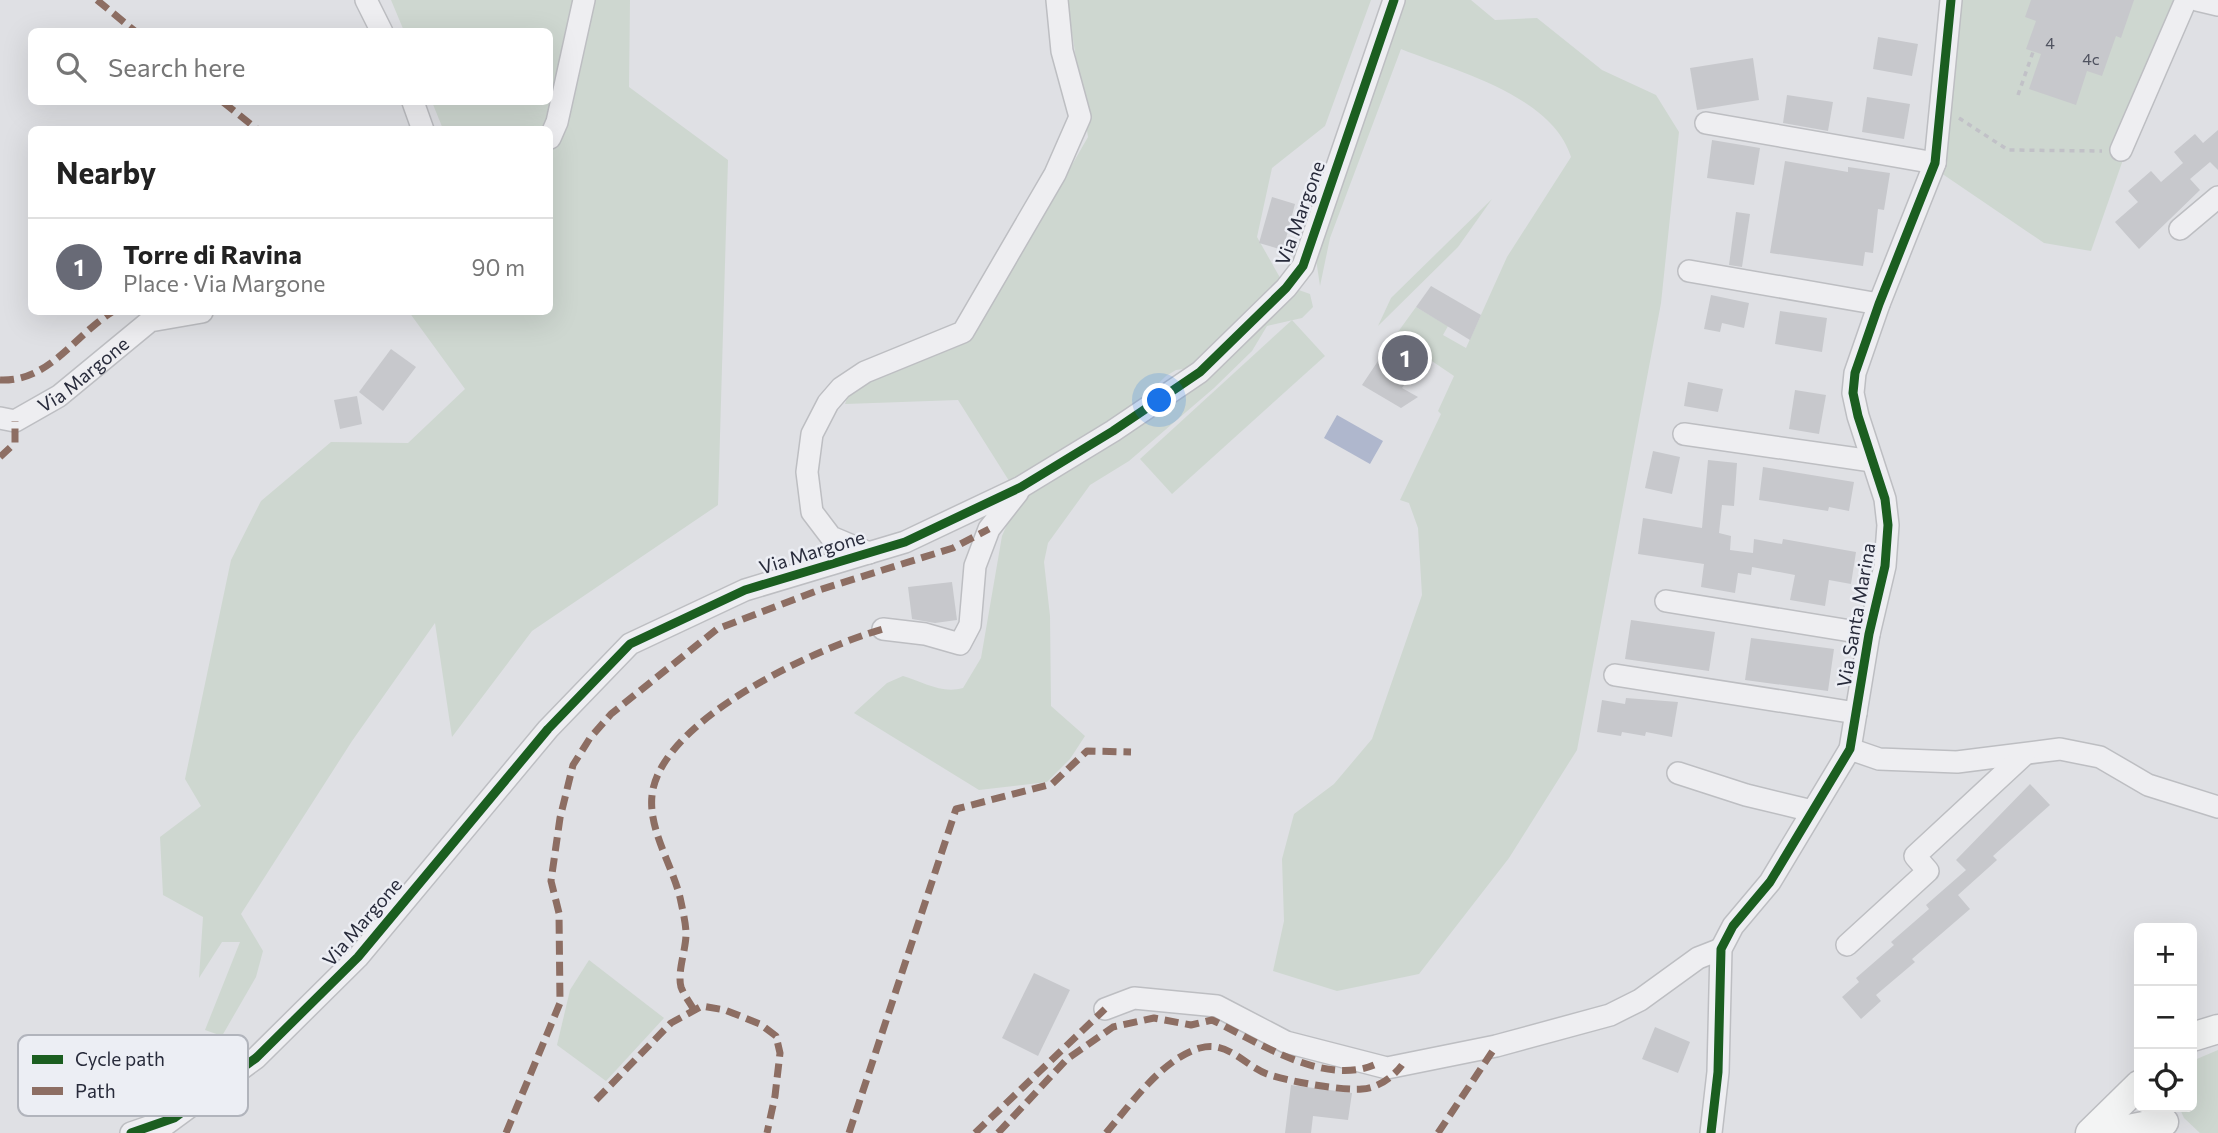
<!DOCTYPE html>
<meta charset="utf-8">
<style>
body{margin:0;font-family:Commissioner,sans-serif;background:#f2f2f2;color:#222}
.controls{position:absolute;right:21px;bottom:21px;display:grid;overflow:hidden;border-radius:10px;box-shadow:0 7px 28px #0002}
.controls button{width:63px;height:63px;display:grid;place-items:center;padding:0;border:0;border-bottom:2px solid #e0e0e0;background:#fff;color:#222;font:35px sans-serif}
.you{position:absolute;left:1160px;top:401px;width:24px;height:24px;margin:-18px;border:5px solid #fff;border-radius:50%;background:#1a73e8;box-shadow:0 0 0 10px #1a73e833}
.badge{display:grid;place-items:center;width:46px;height:46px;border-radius:50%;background:#686a76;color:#fff;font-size:23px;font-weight:700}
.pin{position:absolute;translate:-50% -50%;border:4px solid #fff;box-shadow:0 2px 7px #0006}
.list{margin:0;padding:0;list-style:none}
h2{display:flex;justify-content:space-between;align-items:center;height:91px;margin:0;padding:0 28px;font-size:30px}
h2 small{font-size:23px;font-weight:400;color:#767676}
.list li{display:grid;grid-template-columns:46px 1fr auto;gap:21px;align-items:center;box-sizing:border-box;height:98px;padding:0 28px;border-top:2px solid #e0e0e0}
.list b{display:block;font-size:26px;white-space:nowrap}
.list p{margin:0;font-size:23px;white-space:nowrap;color:#767676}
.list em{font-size:23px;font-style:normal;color:#767676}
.icon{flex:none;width:38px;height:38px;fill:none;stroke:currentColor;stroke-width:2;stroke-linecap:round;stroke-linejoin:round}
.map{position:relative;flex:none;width:2218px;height:1133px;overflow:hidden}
.search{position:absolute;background:#fff;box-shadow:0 7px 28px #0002;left:28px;top:28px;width:525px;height:77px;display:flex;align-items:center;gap:18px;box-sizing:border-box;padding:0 24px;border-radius:10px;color:#767676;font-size:26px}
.panel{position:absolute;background:#fff;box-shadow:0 7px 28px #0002;left:28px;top:126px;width:525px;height:189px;border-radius:10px}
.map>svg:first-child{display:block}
.green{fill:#ced7d0}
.water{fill:#afb7cd}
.building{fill:#c7c8cc}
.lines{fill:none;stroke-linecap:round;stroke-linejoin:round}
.minor-casing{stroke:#bdbec2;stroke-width:24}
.major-casing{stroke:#bcbdc1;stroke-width:31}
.path{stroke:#c1c1c7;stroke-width:3.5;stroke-dasharray:5 5;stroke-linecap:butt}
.minor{stroke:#eeeef1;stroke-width:21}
.major{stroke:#f3f4f4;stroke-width:28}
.quiet{stroke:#8d6e63;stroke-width:7;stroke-dasharray:14 7;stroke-linecap:butt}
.cycleway-casing{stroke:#eceef4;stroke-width:13}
.cycleway{stroke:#1b5e20;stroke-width:9}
.labels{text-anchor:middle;stroke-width:5;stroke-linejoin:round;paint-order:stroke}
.number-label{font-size:16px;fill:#505360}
.street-label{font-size:19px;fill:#282b3b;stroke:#eceef4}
.key{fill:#eceef4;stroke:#b1b4bc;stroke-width:2}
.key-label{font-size:19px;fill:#282b3b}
</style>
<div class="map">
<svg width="2218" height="1133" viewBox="0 0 2218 1133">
<rect width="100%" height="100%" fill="#dfe0e4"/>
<g class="green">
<path d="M391,0H630L629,87L728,160L718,505L532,631L452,737L435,623L352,741L241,914L263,951L256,977L222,1036L205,1030L240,942H222L199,978L203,917L163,895L160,837L201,806L185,779L231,560L261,501L331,442L408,443L465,389L409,312H550V130L443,129L432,102H550V32L404,31Z"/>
<path d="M1067,0H1371L1325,126L1272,168L1257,237L1283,283L1197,367L1176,370L1166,376L1124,417L1011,484L958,400L845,404L849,392L868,377L975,333L1088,137Z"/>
<path d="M1399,0H1471L1495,20L1537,18L1602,70L1656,95L1679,132L1661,303L1577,750L1509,858L1419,974L1337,991L1273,971L1284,921L1282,859L1294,814L1334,784L1372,739L1422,595L1418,528L1409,503L1400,500L1441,414L1438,411L1454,376L1395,336L1416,307L1448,326L1443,335L1466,348L1507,257L1571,157C1552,95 1455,71 1401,49L1330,238L1320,286L1316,259Z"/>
<path d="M1960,0H2179L2091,251L2044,243L1941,173Z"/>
<path d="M1492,199L1458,247L1378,326L1391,298Z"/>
<path d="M1296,289L1310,294L1313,307L1302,318L1267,326L1252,351L1214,388L1129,461L1090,485L1048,543L1044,562L1050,616L1051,706L1085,736L1070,759L1047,782L979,790L854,713L887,683L903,676C924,682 941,694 963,688L981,658L1002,536L1019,497Z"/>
<path d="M1292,320L1325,356L1172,494L1140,459Z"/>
<path d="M589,960L664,1018L606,1081L557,1045L570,990Z"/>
<path d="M2218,1050V1133H2200L2184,1118L2179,1107H2192V1061Z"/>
</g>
<path class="water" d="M1337,415L1383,441L1370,464L1324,438Z"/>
<g class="building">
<path d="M2031,0H2134L2121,38L2116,36L2102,76L2087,71L2076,105L2029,89L2041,54L2026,49L2036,21L2025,17Z"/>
<path d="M1878,37L1918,44L1912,76L1873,69Z"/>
<path d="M1753,58L1759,100L1697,110L1690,68Z"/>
<path d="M1787,95L1833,102L1828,131L1783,123Z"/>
<path d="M1867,97L1910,104L1904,139L1862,132Z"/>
<path d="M2218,130V170L2210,162L2190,179L2200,190L2139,249L2115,222L2138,202L2128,191L2151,171L2161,182L2183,163L2174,152L2195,134L2203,143Z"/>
<path d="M1712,140L1760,148L1754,185L1707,178Z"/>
<path d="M1785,161L1848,172V167L1890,173L1884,210L1878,209L1873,253L1865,252L1863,266L1770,253Z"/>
<path d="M1272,197L1295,204L1283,250L1259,243Z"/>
<path d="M1736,212L1750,214L1742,267L1729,265Z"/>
<path d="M1431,286L1481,315L1470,340L1416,307Z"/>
<path d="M1711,295L1749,303L1744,328L1722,323L1720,332L1704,329Z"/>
<path d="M1780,311L1827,318L1822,352L1775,344Z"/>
<path d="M1400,339L1425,356L1402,388L1418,397L1401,408L1362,385L1380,358L1385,361Z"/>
<path d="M391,349L416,367L383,411L359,392Z"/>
<path d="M1688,382L1723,389L1718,412L1684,406Z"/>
<path d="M1795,390L1826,395L1819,434L1789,429Z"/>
<path d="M357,396L362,424L340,429L334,400Z"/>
<path d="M1653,451L1680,457L1672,494L1645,488Z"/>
<path d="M1708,460L1737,463L1734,506L1722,505L1719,533L1731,536L1730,550L1753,553L1754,539L1782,544L1783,539L1856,552L1851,584L1829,580L1825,606L1790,600L1795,575L1752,567L1751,575L1738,573L1735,593L1701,587L1704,564L1638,554L1643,518L1702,528Z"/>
<path d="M1763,467L1854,482L1849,511L1829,507L1828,511L1759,500Z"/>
<path d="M952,582L957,620L935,623L912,619L908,587Z"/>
<path d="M1631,620L1715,632L1709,671L1625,659Z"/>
<path d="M1751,638L1834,649L1828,691L1745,680Z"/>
<path d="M1626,698L1678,702L1672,737L1646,732L1645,736L1622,732L1621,736L1597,732L1602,700L1625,704Z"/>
<path d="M2030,784L2050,805L1993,856L1997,860L1958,895L1970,909L1912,959L1915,962L1876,995L1881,1001L1861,1019L1842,997L1859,982L1856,978L1894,945L1891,942L1929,909L1926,905L1966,870L1956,860Z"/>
<path d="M1034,973L1070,990L1038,1056L1002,1038Z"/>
<path d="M1655,1027L1690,1042L1678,1073L1642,1059Z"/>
<path d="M1291,1085L1352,1093L1348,1120L1313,1116L1311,1133H1285Z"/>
</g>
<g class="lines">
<g class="minor-casing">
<g id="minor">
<path d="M366,0L382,32"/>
<path d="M2197,0L2218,5"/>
<path d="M413,102L423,130"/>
<path d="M1706,123L1935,163"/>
<path d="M550,138L557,122L584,0"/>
<path d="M2121,150L2186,0"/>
<path d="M2180,229L2218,197"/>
<path d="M1689,271L1879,304"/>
<path id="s1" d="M0,418L15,421L59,396L150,321L202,312"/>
<path d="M1684,434L1872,461"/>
<path d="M869,553L831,537L812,512L807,472L812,434L828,403L841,388L865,372L963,332L1055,174L1080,117L1062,51L1057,0"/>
<path d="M1666,601L1869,634"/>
<path d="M883,629L925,634L960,644L970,625L975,566L989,529L1018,492"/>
<path d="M1615,675L1856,713"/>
<path d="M1850,749L1879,759L1957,762L2060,749L2100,757L2148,785L2218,807"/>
<path d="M1678,773L1746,795L1812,811"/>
<path d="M1847,945L1928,871L1915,856L2024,755"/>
<path d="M1105,1009L1134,998L1217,1006L1286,1042L1387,1068L1496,1046L1610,1015L1640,1000L1698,958L1721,949"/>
<path d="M131,1133L166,1121"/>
<path d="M154,1133L256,1058L358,957L548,729L630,644L745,590L905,542L1021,487L1113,431L1200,372L1286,288L1303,266L1394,0"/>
<path d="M1711,1133L1718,1072L1721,949L1733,926L1770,882L1850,749L1869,634L1885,566L1888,525L1885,499L1858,416L1853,393L1855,373L1879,304L1935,163L1951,0"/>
</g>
</g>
<g class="major-casing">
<g id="major">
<path d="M2192,1037L2218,1029"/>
<path d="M2090,1133L2139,1085"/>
<path d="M2108,1133L2164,1122"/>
</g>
</g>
<g class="path">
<path d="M2018,95L2033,52"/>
<path d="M1959,118L2008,150L2102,151"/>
</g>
<use href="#minor" class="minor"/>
<use href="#major" class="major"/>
<g class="quiet">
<path d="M97,0L136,32"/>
<path d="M223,102L258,130"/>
<path d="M0,380C49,382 74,336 112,312"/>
<path d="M0,457L15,443V421"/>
<path d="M694,1010C690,1003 684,995 681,987C677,972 686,950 686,934C686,924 683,912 681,902C674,866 645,827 653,789C669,716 817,648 883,629"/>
<path d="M596,1100L671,1023L702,1006L725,1010L760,1024L776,1036L780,1053L775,1096L767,1133"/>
<path d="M506,1133L560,1003L559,913L551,881L560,818L573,765L590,738L611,714L717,629L819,590L953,548L989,529"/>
<path d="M849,1133L956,809L1052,784L1087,751L1131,752"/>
<path d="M975,1133L1105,1009"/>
<path d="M998,1133L1067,1059L1113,1027L1154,1018L1191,1025L1212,1020C1258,1042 1323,1086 1374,1065"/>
<path d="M1106,1133C1131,1104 1162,1059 1200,1048C1227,1040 1244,1065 1267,1074C1286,1081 1343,1091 1362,1089C1378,1088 1393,1077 1402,1065"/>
<path d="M1438,1133L1496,1046"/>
</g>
<g class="cycleway-casing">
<g id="cycleway">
<path d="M131,1133L174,1118L256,1058L358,957L548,729L630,644L745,590L905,542L1021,487L1113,431L1200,372L1286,288L1303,266L1394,0"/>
<path d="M1711,1133L1718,1072L1721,949L1733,926L1770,882L1850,749L1869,634L1885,566L1888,525L1885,499L1858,416L1853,393L1855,373L1879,304L1935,163L1951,0"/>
</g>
</g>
<use href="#cycleway" class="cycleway"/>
</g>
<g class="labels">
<g class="number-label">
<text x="2050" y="49">4</text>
<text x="2091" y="65">4c</text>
</g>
<g class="street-label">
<text transform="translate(1300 213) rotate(-70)" y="7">Via Margone</text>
<text dy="7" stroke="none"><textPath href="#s1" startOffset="98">Via Margone</textPath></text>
<text transform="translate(812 552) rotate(-17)" y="7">Via Margone</text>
<text transform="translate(1856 615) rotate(-80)" y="7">Via Santa Marina</text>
<text transform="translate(362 922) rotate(-49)" y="7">Via Margone</text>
</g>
</g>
<rect x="18" y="1035" width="230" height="81" rx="10" class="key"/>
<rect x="32" y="1055" width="31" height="9" fill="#1b5e20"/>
<rect x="32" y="1087" width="31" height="8" fill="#8d6e63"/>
<g class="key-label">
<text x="75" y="1066">Cycle path</text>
<text x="75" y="1098">Path</text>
</g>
</svg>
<div class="controls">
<button>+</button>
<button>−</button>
<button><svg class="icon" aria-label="locate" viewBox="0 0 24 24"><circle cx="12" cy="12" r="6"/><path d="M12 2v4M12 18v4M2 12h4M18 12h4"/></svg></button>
</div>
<div class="you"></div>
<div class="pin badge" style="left:1405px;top:358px">1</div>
<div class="search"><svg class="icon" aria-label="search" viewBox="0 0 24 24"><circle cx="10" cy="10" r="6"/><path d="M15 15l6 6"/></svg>Search here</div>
<section class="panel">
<h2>Nearby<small></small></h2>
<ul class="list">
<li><span class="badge">1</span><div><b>Torre di Ravina</b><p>Place · Via Margone</p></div><em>90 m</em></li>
</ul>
</section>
</div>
